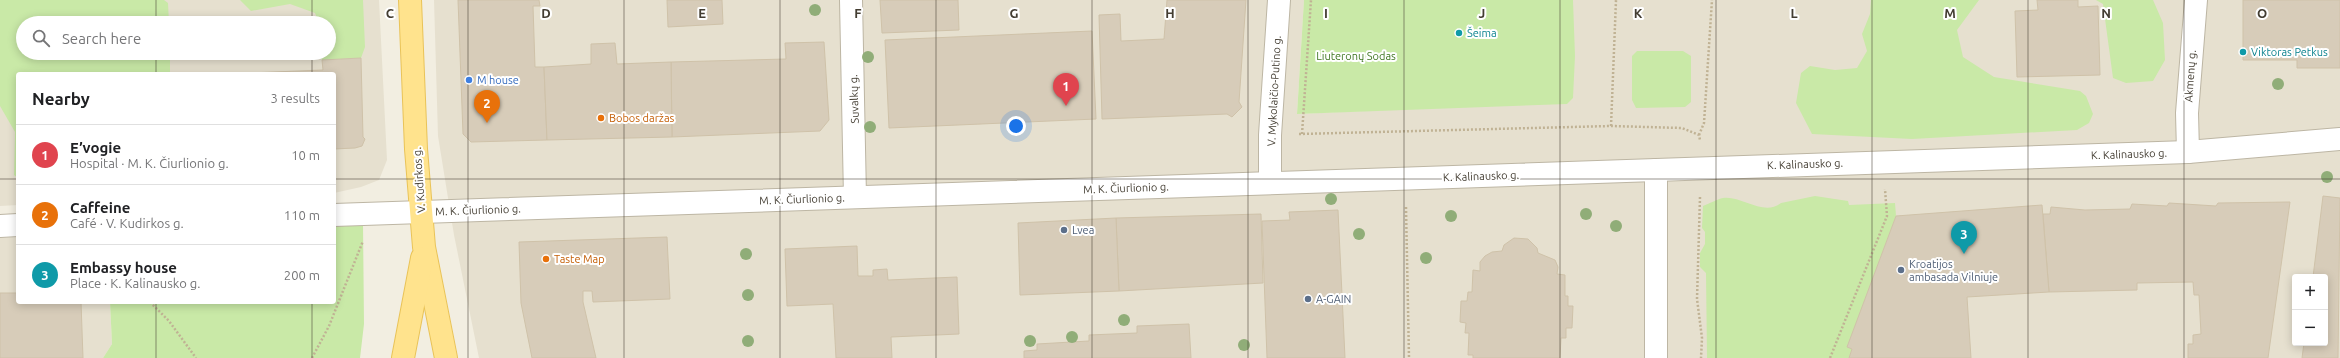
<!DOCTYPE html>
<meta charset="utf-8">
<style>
body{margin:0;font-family:Ubuntu,sans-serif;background:#f6f6f6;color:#202124}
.controls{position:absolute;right:12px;bottom:12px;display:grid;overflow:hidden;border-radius:4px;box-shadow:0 2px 10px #0003}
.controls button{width:36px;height:36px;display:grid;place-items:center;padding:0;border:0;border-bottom:1px solid #e0e0e0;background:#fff;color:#202124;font:20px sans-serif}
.you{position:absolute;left:1016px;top:126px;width:14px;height:14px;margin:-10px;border:3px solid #fff;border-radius:50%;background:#1a73e8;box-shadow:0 0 0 6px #1a73e833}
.badge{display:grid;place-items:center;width:26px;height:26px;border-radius:50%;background:#ff390b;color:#fff;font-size:13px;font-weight:700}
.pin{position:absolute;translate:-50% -33px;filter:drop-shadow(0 1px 2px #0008)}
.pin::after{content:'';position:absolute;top:21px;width:14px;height:12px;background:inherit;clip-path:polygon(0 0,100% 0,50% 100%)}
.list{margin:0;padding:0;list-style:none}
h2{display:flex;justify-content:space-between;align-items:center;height:52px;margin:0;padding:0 16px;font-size:17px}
h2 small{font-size:13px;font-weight:400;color:#757577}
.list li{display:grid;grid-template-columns:26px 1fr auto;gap:12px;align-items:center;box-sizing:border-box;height:60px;padding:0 16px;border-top:1px solid #e0e0e0}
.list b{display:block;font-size:15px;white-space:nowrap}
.list p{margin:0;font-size:13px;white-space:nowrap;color:#757577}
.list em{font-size:13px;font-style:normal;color:#757577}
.icon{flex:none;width:22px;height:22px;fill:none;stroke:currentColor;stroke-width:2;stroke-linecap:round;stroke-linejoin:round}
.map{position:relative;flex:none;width:2340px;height:358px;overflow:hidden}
.search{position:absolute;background:#fff;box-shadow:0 2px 10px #0003;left:16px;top:16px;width:320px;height:44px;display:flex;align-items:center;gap:10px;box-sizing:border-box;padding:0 14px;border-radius:22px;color:#757577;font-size:15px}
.panel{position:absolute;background:#fff;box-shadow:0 2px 10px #0003;left:16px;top:72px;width:320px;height:232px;border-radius:4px}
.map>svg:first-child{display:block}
.residential{fill:#e6e0cf;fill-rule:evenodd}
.green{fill:#c9e9a7}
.building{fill:#d7ccb9;stroke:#cfc2a9}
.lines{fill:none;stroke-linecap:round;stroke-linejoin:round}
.minor-casing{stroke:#bdb6a4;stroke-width:24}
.primary-casing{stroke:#e9c358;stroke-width:24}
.path{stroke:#c0b294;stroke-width:2.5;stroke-dasharray:2 2;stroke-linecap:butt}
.minor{stroke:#fff;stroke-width:22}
.primary{stroke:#ffe38d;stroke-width:22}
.tree{fill:#90ad78}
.grid{fill:none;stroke:#433d32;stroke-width:1;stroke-opacity:0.55}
.culture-dot{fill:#0f9aa8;stroke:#fff;stroke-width:1.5}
.shop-dot{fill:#3f7fe0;stroke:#fff;stroke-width:1.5}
.food-dot{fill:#e8710a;stroke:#fff;stroke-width:1.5}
.service-dot{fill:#5c6f8a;stroke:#fff;stroke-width:1.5}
.labels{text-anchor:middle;stroke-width:4;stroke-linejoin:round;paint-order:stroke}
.culture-label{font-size:11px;fill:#0d838f;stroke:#fff;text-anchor:start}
.park-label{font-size:11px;fill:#407723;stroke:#fff}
.street-label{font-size:11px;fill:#433d32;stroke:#fff}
.shop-label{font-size:11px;fill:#366cbe;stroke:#fff;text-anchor:start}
.food-label{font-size:11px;fill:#c56008;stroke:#fff;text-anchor:start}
.service-label{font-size:11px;fill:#4e5e75;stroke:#fff;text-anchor:start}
.grid-label{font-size:13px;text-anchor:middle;font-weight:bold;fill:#433d32;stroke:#fff;stroke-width:4;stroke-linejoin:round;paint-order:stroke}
</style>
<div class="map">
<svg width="2340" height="358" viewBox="0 0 2340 358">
<rect width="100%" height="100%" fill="#f2eee1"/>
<g class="residential">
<path d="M0,0H379L387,160L379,180L361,187L334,193V74H18V205L0,206ZM23,23H329V53H23Z"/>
<path d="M434,0H1304L1297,114L1430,108L1427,0H2340V358H479L454,235L438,136ZM2295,277H2325V343H2295Z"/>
<path d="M18,237V302H110L112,344L103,358H0V238Z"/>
</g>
<g class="green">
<path d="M0,0H164L168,3L169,23H23V53H170V74H18V178L14,175L15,132L0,106Z"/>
<path d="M240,0H363L365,47L361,58L322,60L319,53H329V23H319L315,13L290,4L251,11Z"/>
<path d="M1304,0H1573L1575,56L1573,98L1567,104L1297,114Z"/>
<path d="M1871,0H1979L1957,30L1963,57L1994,77L2080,91L2086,96L2093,114L2089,123L2077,130L1912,139L1812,134L1796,103L1801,73L1810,66L1835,70L1857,68L1867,51L1862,34L1870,14Z"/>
<path d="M2096,0H2153L2163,23L2165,60L2153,81L2126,83L2113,78L2103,4Z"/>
<path d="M1637,51H1683L1691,56V102L1685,107L1636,108L1632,100V56Z"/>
<path d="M1815,196L1848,201L1849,205L1895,203L1896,216L1848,347L1852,349L1849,358H1707L1706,273L1700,267V253L1705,244V232L1702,228L1703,206C1709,204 1717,199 1723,198C1741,195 1764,217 1781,203Z"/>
<path d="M363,224L364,324L360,358H103L112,344L110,302H334V225Z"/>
</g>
<g class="building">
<path d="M458,0H539L540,6H533L535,67H544L547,140L471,142L463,134Z"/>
<path d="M667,0H722L723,24L668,27Z"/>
<path d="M880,0H958L959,30L882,33Z"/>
<path d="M1167,0H1246L1239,102L1242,107L1232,117L1227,114L1102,119L1099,15L1120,14L1121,41L1164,39Z"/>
<path d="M2037,0H2078V7L2098,6L2100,75L2017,77L2015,11L2038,10Z"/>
<path d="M2243,0H2340V68H2297V60H2243Z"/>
<path d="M1092,31L1096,119L889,128L885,40Z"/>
<path d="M824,42L829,120L820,131L672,137L671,62L786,59L785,43Z"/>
<path d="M615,43L617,64L671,62L672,137L547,140L544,67L591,64V44Z"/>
<path d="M361,58L363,137L365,139L362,146L355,148L334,149V74H224L323,70L322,60Z"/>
<path d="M2323,196L2340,198L2338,358H2302L2304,343H2325V277H2313Z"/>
<path d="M2290,202L2268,358H2188V344H2193V335L2201,334L2199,295H2194L2193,282L2137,283V290L2049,292L2043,214H2050L2051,207L2085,210L2130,209L2132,204L2167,206L2169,203L2216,206L2218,203Z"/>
<path d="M2042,205L2049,292L1967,297L1971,358H1849L1852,349L1847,347L1896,216Z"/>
<path d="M1338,210L1345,358H1267L1262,221L1290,220L1289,212Z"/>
<path d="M1261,214L1263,283L1119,291L1116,218Z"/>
<path d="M1116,218L1119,291L1020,295L1018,223Z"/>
<path d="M667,237L670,299L593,302L592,291H583V302L596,358H532L521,303L519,242Z"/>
<path d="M1514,238L1528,239L1537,248L1538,253L1555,260L1558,267L1557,274L1565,275V296H1568V306H1573L1572,328H1566V338H1561L1560,358H1473V355H1468L1469,333H1465L1466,323L1460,322L1461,301H1467L1468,292H1472L1473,270L1480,271V262L1485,256L1492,252L1502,251L1504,245Z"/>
<path d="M857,246L858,276H873V270L887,269L888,280L957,277L959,334L891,337L892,358H836L833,304L787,306L785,249Z"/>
<path d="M0,293H18V302H81L83,358H0Z"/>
<path d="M1189,324L1191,358H1024V351L1037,350V344L1089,341V335L1137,333V326Z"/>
</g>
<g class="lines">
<g class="minor-casing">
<g id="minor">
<path d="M851,0L855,197"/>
<path d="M2188,152L2187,113L2196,0"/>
<path d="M1270,183V135L1279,0"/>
<path d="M334,215L2188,152L2340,139"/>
<path d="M0,226L18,225"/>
<path d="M1656,358V170"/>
</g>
</g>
<g class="primary-casing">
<g id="primary">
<path d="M410,0L416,149L424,247L446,358"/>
<path d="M403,358L422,258"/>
</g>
</g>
<g class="path">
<path d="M1611,126L1616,0"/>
<path d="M1299,134L1611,126L1682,128L1699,135L1700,140"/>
<path d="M1302,134L1311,0"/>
<path d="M1699,135L1704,123L1712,0"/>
<path d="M1700,197L1697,299L1702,338L1701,358"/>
<path d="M1406,207L1409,358"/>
<path d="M150,302L169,321L196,358"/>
<path d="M312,358L329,326L363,241"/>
<path d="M1830,358L1887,216L1885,189"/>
</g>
<use href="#minor" class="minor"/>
<use href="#primary" class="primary"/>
</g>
<g class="tree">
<circle cx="815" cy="10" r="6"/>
<circle cx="868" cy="57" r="6"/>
<circle cx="2278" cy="84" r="6"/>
<circle cx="870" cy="127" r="6"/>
<circle cx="2327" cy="177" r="6"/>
<circle cx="1331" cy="199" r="6"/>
<circle cx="1586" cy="214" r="6"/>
<circle cx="1451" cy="216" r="6"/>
<circle cx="1616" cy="226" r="6"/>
<circle cx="1359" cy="234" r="6"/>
<circle cx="746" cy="254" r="6"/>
<circle cx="1426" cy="258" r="6"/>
<circle cx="748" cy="295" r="6"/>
<circle cx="1124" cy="320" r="6"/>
<circle cx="1072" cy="337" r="6"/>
<circle cx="748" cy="341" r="6"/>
<circle cx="1030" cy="341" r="6"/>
<circle cx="1244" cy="345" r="6"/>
</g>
<path class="grid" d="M156,0V23M312,0V23M468,0V358M624,0V358M780,0V358M936,0V358M1092,0V358M1248,0V358M1404,0V358M1560,0V358M1716,0V358M1872,0V358M2028,0V358M2184,0V358M156,53V74M312,53V74M0,179H18M334,179H2340M156,302V358M312,302V358"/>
<g class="culture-dot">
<circle cx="1459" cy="33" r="4"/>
<circle cx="2243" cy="52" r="4"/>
</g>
<circle class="shop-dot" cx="469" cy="80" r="4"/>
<g class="food-dot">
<circle cx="601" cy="118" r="4"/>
<circle cx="546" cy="259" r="4"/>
</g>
<g class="service-dot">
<circle cx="1064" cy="230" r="4"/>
<circle cx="1901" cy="270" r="4"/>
<circle cx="1308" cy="299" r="4"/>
</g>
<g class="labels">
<g class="culture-label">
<text x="1467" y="37">Šeima</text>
<text x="2251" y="56">Viktoras Petkus</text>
</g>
<g class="park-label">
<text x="1356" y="60">Liuteronų Sodas</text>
</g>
<g class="street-label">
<text transform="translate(2190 76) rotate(-86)" y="4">Akmenų g.</text>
<text transform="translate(1274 91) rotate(-87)" y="4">V. Mykolaičio-Putino g.</text>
<text transform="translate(854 99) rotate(-92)" y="4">Suvalkų g.</text>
<text transform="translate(2129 154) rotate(-2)" y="4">K. Kalinausko g.</text>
<text transform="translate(1805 164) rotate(-2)" y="4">K. Kalinausko g.</text>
<text transform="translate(1481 176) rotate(-2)" y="4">K. Kalinausko g.</text>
<text transform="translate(419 180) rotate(-94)" y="4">V. Kudirkos g.</text>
<text transform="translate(1126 188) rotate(-2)" y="4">M. K. Čiurlionio g.</text>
<text transform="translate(802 199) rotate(-2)" y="4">M. K. Čiurlionio g.</text>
<text transform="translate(478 210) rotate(-2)" y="4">M. K. Čiurlionio g.</text>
</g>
<g class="shop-label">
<text x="477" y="84">M house</text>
</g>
<g class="food-label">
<text x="609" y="122">Bobos daržas</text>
<text x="554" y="263">Taste Map</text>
</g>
<g class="service-label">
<text x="1072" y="234">Lvea</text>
<text x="1909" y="268">Kroatijos<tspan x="1909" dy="13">ambasada Vilniuje</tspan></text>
<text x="1316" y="303">A-GAIN</text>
</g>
</g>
<g class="grid-label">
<text x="390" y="18">C</text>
<text x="546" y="18">D</text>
<text x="702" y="18">E</text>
<text x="858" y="18">F</text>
<text x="1014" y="18">G</text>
<text x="1170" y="18">H</text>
<text x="1326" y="18">I</text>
<text x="1482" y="18">J</text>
<text x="1638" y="18">K</text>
<text x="1794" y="18">L</text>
<text x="1950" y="18">M</text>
<text x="2106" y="18">N</text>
<text x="2262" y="18">O</text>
</g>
</svg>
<div class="controls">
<button>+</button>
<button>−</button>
</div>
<div class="you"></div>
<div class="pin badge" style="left:1066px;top:106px;background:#e0444e">1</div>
<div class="pin badge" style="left:487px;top:123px;background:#e8710a">2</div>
<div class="pin badge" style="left:1964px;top:254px;background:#0f9aa8">3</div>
<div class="search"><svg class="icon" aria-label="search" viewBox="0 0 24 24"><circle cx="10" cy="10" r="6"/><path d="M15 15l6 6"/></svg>Search here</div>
<section class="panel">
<h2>Nearby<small>3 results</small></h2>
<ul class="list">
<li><span class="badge" style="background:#e0444e">1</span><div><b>E’vogie</b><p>Hospital · M. K. Čiurlionio g.</p></div><em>10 m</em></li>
<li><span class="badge" style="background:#e8710a">2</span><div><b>Caffeine</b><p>Café · V. Kudirkos g.</p></div><em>110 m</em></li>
<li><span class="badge" style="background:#0f9aa8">3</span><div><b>Embassy house</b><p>Place · K. Kalinausko g.</p></div><em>200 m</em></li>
</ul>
</section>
</div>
